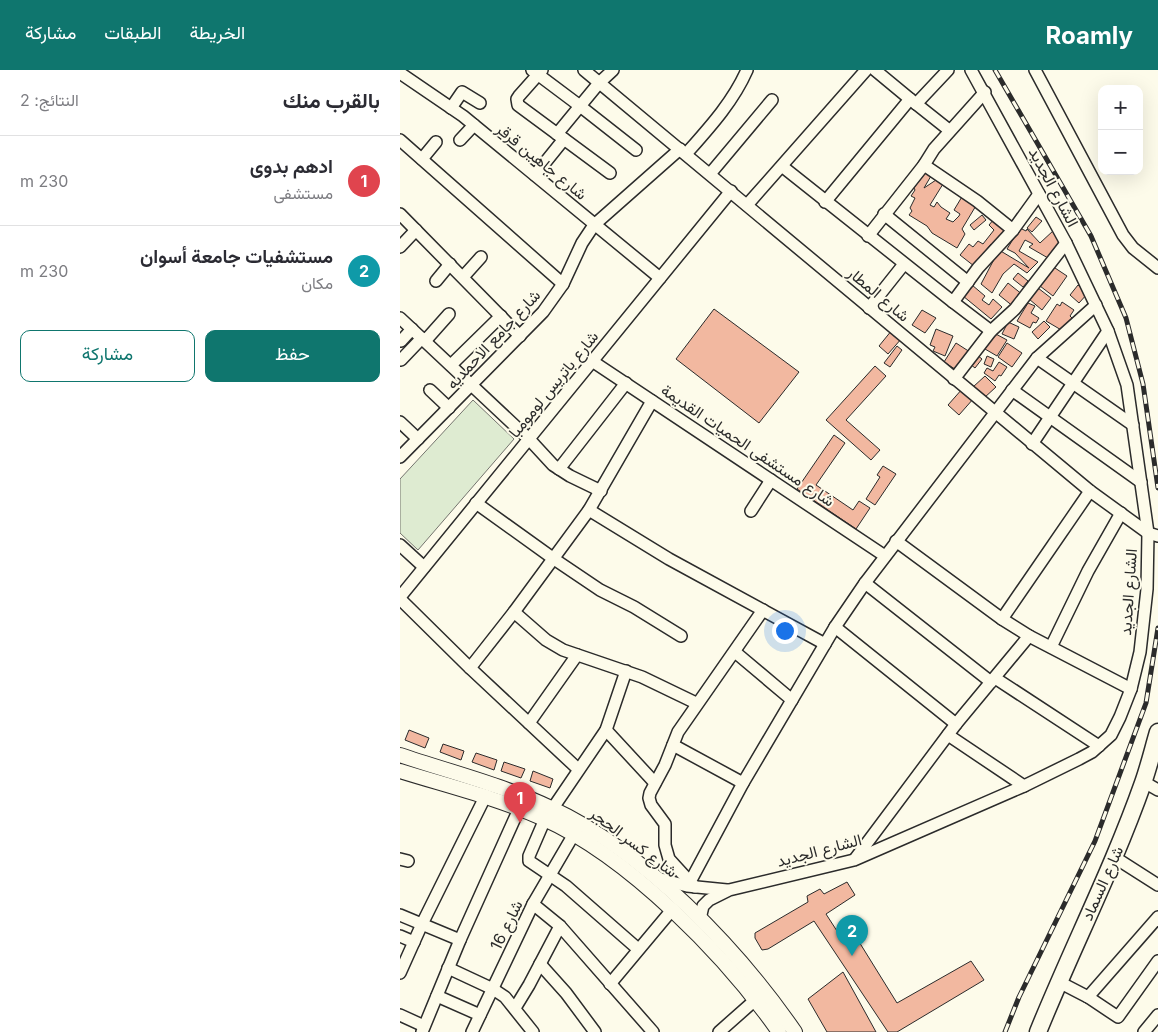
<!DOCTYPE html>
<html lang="ar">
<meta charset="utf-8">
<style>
body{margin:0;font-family:Inter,Vazirmatn,sans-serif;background:#f2f2f3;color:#2b2b33;direction:rtl}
.controls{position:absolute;right:15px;top:15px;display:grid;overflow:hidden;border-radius:10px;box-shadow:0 5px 20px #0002}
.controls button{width:45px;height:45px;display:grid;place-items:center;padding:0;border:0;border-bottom:1px solid #e1e1e2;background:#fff;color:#2b2b33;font:25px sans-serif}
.you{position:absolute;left:384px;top:560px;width:18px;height:18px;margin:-12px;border:4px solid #fff;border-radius:50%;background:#1a73e8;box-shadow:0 0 0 8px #1a73e833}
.badge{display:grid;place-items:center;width:32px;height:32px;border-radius:50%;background:#0f766e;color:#fff;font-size:16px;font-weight:700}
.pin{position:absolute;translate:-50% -41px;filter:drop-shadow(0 1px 2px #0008)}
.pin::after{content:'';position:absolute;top:26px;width:18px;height:15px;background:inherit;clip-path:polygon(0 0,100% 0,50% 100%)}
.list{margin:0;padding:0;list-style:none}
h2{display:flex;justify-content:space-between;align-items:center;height:65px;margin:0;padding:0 20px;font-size:21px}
h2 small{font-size:16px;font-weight:400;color:#7c7c81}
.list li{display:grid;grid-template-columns:32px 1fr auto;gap:15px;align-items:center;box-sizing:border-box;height:90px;padding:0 20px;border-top:1px solid #e1e1e2}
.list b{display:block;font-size:19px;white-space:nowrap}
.list p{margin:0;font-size:16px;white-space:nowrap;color:#7c7c81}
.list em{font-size:16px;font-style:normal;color:#7c7c81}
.actions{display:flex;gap:10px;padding:15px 20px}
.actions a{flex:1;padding:11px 0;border:1px solid #0f766e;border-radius:10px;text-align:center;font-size:18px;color:#0f766e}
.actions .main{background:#0f766e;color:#fff}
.map{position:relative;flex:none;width:758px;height:962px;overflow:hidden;direction:ltr}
header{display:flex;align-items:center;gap:30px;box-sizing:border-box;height:70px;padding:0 25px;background:#0f766e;color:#fff}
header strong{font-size:24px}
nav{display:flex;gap:28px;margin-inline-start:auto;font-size:18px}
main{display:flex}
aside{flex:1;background:#fff}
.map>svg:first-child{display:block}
.green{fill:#deebd1;stroke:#74746e}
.building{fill:#f2b8a0;stroke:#2b2b2b}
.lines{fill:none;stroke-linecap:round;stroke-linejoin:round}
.minor-casing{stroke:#2b2b2b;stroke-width:14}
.major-casing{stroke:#2b2b2b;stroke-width:16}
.highway-casing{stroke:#2b2b2b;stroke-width:19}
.minor{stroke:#fdfbea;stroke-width:11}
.major{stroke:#fdfbea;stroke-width:14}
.highway{stroke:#fdfbea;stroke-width:16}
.rail-casing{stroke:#2b2b2b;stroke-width:5}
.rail{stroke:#fdfbea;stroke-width:3;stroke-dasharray:9;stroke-linecap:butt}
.labels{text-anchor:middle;stroke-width:4;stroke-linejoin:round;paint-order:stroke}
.street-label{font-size:16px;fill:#2b2b2b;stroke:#fdfbea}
</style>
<header>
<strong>Roamly</strong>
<nav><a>الخريطة</a><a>الطبقات</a><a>مشاركة</a></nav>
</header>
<main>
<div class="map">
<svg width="758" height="962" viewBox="0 0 758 962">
<rect width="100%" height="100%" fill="#fdfbea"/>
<path class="green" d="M73,330L114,369L18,480L0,463V409Z"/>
<g class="building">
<path d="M524,102L531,106L524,118L536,110L543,114L530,135L534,137L537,132L541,137L550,143L546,149L553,152L559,146L560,144L554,140L563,125L577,134L562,159L565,164L557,178L532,163L527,156L509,145L512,141L510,138L515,128L511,126L515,120L514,118Z"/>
<path d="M582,145L586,150L574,160L570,155Z"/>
<path d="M636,147L642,151L632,162L627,158Z"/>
<path d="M594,149L609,160L595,178L591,174L574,196L560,185L569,174L573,177L578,171L583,174L594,160L589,155Z"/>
<path d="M620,158L626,161L627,159L640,173L654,160L663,175L648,188L629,177L633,174L625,170L619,181L638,192L627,203L614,194L603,204L592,223L581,214L599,180L629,198L615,183L607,179Z"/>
<path d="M652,196L667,206L653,226L640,216Z"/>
<path d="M618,203L628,211L623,217L613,209Z"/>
<path d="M608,213L623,225L614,237L599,225Z"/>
<path d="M572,215L585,226L582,230L589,235L593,229L602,237L591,249L563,226Z"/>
<path d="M678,215L688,223L679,233L670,225Z"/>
<path d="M638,218L651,228L642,240L629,229Z"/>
<path d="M662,232L674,240L670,246L672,248L663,261L646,251L657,234L660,236Z"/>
<path d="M628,233L635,236L631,243L639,248L636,253L633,252L630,258L617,251Z"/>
<path d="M314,239L399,302L359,353L276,289Z"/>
<path d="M522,240L536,248L525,263L512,255Z"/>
<path d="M644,251L650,257L638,269L632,262Z"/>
<path d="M608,252L619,257L614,269L602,264Z"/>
<path d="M536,259L553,266L545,286L533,281L535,277L530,275Z"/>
<path d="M492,260L502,268L488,284L479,276Z"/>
<path d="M594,263L607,270L597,286L585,279Z"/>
<path d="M556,273L570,282L558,301L544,292Z"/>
<path d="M607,273L622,283L612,297L598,287Z"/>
<path d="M497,276L502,280L490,297L484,293Z"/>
<path d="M577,285L582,289L575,298L570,294Z"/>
<path d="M587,286L594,289L591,297L584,294Z"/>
<path d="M599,292L607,297L601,306L599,305L595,311L584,303L587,298L593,301Z"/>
<path d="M475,296L486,306L446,350L480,380L471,390L426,350Z"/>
<path d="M585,306L596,317L584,328L573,317Z"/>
<path d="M563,318L574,328L559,345L548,335Z"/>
<path d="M434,365L445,373L416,415L453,440L459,431L470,438L456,459L397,419Z"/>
<path d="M483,396L496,404L475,435L466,429L480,407L477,405Z"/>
<path d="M9,660L29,668L25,678L5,670Z"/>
<path d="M43,674L64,681L61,690L40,682Z"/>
<path d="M76,683L97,690L94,700L72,692Z"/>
<path d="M104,692L125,699L121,708L101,701Z"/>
<path d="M133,701L153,709L150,718L130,711Z"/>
<path d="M447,812L455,825L426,844L437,861L448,854L497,933L571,891L584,910L497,962H488L414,851L368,879L362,880L355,868V863L408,832L407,826L420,819L424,824Z"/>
<path d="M443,902L476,962H427L408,929Z"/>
</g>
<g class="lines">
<g class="minor-casing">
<g id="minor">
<path d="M132,0L180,36L236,80"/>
<path d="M142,0L119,26L117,29L118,35L210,103"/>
<path d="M184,0L690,421L748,463L758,466"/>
<path d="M475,0L510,29"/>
<path d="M635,0L723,165L733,178L758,198"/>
<path d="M0,3L63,46L260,208"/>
<path d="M516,34L548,0"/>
<path d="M51,38L62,22L80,33"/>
<path d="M157,64L199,13L213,0"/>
<path d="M0,70L163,214"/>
<path d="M60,70L74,55"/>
<path d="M286,84C309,58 333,32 347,0"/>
<path d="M22,89L36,72"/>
<path d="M524,95L577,131L613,160"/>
<path d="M383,97L553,232L578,198L613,160L639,124"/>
<path d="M310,104L372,30"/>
<path d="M135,105L164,69"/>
<path d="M425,132L510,29L549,60"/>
<path d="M347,135L466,0"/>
<path d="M0,144L120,266"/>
<path d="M484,144L568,212"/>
<path d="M468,166L524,95L534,79L585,22"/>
<path d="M0,177L16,160"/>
<path d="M63,207L81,187"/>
<path d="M36,211L50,194"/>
<path d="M553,232L591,261"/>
<path d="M469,238L504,194"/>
<path d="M0,248L129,369L153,395L170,406L201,421"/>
<path d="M1,271L12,259"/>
<path d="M25,271L49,244"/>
<path d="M637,288L733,355"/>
<path d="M1,290L22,268"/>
<path d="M192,291L485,486"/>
<path d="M51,295L101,246"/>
<path d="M554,309L591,261L615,239L666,173"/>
<path d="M30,320L49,338"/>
<path d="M612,320L741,412"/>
<path d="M0,352L18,369"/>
<path d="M632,374L708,261"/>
<path d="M0,387L143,242L163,214L182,173L194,155L280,79"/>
<path d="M159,399L226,313"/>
<path d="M76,433L154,489L200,520L234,537L281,566"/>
<path d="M189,440L269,489L425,574"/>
<path d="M351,441L371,410"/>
<path d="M496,471L602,549L629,566L731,619"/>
<path d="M0,475L24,497"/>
<path d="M465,513L591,612"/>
<path d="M0,527L331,121"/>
<path d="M0,529L70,598L178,699"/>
<path d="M114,542L146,570L163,580L242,607L296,633"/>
<path d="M602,549L690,421"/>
<path d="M435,557L556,654"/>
<path d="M651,577L688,501L721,443"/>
<path d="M335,582L392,630"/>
<path d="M70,598L114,542L189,440L252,331"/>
<path d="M595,608L699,676"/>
<path d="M129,653L177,585"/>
<path d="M206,660L255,713"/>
<path d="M548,665L624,716"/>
<path d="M273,675L343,713"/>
<path d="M744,712L758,720"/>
<path d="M153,738L206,660L226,601"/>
<path d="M145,749L129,786V791L166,816L238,879"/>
<path d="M714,787L758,815"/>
<path d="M0,789L8,791"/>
<path d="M455,789L556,654L629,566"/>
<path d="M257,808L287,816L327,820"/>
<path d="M290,812L269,789L265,775V754L251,735L249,728L250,723L265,695L278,662L363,540"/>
<path d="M295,817L290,812L343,713L435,557L465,513L637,288L696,235"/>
<path d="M133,834L160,856L253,962"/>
<path d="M0,845L60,870"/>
<path d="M300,849L303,836L309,830L329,820L454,790L624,716L679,689L692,682L711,665L720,647L731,619L740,582L747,519L748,463L727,315L708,261L666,173L571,0"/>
<path d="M0,866L14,872"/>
<path d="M140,894L166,923L195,962"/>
<path d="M48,898L93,919L105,927L133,962"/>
<path d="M0,903L22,854L85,727"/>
<path d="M659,912L688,927L718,947L758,891"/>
<path d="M210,914L271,841"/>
<path d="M37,926L80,945"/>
<path d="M688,927L758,847"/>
<path d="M115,938L129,915L160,856"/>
<path d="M0,945L24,956"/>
<path d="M22,962L60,870L119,739"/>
<path d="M72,962L133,834L174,764"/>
<path d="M319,962L354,931"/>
<path d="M744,962L758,945"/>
</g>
</g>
<g class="major-casing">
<g id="major">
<path d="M0,685C50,702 103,715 151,738C244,781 337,878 395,962"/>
<path d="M0,701C48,716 98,728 144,749C229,787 326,886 379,962"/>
</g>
</g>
<g class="highway-casing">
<path id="highway" d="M638,962C672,878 713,798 743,713C749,696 753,679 758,662"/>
</g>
<use href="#minor" class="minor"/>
<use href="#major" class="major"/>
<use href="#highway" class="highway"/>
<g class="rail-casing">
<g id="rail">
<path d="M595,0L691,166L726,248L743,314L758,418"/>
<path d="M605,962L619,927L695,771L746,633L758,558"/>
</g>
</g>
<use href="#rail" class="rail"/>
</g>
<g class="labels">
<g class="street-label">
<text transform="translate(142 91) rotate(39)" y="6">شارع جاهين قرقر</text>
<text transform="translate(654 117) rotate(62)" y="6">الشارع الجديد</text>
<text transform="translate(479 224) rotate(40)" y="6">شارع المطار</text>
<text transform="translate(93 269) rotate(-47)" y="6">شارع جامع الاحمديه</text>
<text transform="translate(153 314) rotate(-51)" y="6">شارع باتريس لومومبا</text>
<text transform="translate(348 375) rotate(34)" y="6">شارع مستشفى الحميات القديمة</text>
<text transform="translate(728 522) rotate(-86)" y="6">الشارع الجديد</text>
<text transform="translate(234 772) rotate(37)" y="6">شارع كسر الحجر</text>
<text transform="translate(419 780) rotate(-15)" y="6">الشارع الجديد</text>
<text transform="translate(702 813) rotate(-66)" y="6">شارع السماد</text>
<text transform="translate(106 855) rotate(-64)" y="6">شارع 16</text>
</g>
</g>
</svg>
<div class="controls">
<button>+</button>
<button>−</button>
</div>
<div class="you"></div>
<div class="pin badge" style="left:120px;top:753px;background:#e0444e">1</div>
<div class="pin badge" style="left:452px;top:886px;background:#0f9aa8">2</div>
</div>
<aside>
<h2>بالقرب منك<small>النتائج: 2</small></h2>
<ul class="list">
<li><span class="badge" style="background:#e0444e">1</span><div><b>ادهم بدوى</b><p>مستشفى</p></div><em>230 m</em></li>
<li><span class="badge" style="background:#0f9aa8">2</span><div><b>مستشفيات جامعة أسوان</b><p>مكان</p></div><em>230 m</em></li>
</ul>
<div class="actions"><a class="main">حفظ</a><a>مشاركة</a></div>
</aside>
</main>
